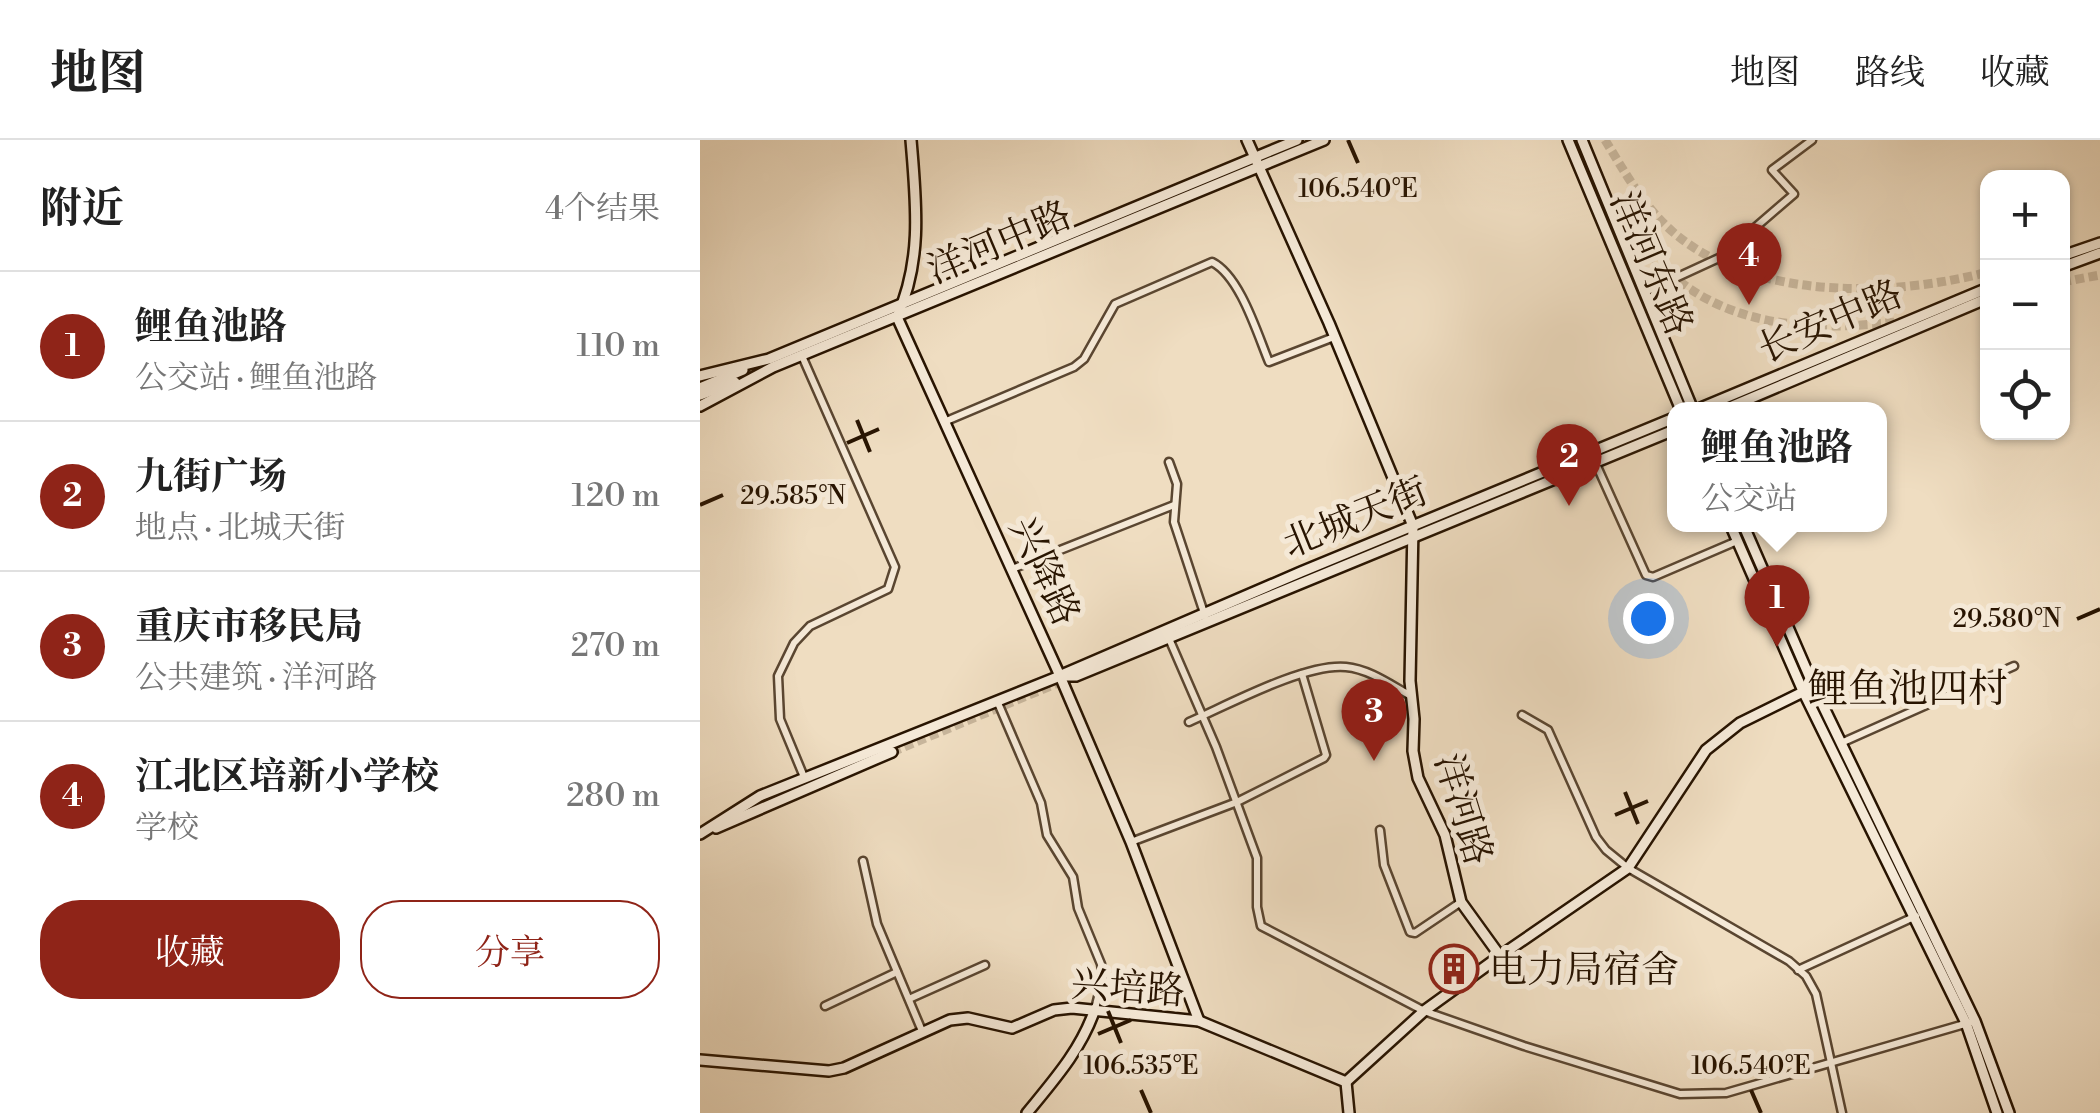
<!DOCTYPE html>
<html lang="zh">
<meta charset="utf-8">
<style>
body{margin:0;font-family:"Libre Bodoni","Noto Serif SC",serif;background:#f2f2f2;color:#222}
.controls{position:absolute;right:30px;top:30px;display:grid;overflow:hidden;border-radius:20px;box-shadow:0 2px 8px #0004}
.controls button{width:90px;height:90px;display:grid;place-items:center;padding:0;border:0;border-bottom:2px solid #e0e0e0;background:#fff;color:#222;font:50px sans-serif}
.you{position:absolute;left:948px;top:478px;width:35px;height:35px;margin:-25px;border:8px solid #fff;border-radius:50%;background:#1a73e8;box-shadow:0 0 0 15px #1a73e833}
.badge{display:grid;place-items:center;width:65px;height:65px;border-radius:50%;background:#8f2418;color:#fff;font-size:32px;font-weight:700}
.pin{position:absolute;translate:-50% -82px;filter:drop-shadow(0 2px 5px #0008)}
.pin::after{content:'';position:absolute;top:52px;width:35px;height:30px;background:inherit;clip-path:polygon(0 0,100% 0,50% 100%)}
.popup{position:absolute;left:967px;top:262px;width:220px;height:130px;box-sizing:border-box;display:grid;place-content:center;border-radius:20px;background:#fff;filter:drop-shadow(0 2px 8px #0005);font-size:32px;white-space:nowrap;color:#767676}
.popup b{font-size:38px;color:#222}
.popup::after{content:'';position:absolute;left:50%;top:100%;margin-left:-20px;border:20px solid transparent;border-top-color:#fff}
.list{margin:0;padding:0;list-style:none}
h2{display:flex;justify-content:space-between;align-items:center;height:130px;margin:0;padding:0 40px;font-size:42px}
h2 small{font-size:32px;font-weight:400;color:#767676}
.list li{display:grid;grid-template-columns:65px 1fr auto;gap:30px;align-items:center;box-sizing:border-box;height:150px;padding:0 40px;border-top:2px solid #e0e0e0}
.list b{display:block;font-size:38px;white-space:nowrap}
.list p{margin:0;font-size:32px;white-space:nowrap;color:#767676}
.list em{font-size:32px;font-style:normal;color:#767676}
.actions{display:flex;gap:20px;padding:30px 40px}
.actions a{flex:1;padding:22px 0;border:2px solid #8f2418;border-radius:40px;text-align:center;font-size:35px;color:#8f2418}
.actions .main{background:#8f2418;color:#fff}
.icon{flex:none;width:55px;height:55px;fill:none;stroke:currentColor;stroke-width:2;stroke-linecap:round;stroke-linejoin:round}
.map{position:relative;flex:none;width:1400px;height:973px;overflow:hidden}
header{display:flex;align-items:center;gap:60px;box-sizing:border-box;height:140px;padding:0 50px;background:#fff;border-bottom:2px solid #e0e0e0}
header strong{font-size:48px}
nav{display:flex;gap:55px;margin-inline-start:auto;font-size:35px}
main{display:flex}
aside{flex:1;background:#fff}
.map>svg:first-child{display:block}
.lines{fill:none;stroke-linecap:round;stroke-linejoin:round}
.secondary-tunnel{stroke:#c7b59b;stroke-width:9;stroke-dasharray:9 4.5;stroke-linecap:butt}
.street-casing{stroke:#5a4631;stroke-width:11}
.secondary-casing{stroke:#281401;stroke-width:14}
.street{stroke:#f5e9d7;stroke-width:6}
.secondary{stroke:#f5e9d7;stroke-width:9}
.ticks{fill:none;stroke:#281401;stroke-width:4}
.labels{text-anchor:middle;stroke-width:10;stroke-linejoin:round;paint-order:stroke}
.street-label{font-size:38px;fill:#281401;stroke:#f5e9d7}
.poi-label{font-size:38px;fill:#281401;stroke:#f5e9d7;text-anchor:start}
.neighbourhood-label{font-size:40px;fill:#281401;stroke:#f5e9d7}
.ticks-label{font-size:25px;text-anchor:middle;fill:#281401;stroke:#f5e9d7;stroke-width:10;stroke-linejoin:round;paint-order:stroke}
</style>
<header>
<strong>地图</strong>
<nav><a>地图</a><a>路线</a><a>收藏</a></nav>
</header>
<main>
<aside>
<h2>附近<small>4个结果</small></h2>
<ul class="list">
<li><span class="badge">1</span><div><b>鲤鱼池路</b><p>公交站 · 鲤鱼池路</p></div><em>110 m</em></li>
<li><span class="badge">2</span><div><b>九街广场</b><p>地点 · 北城天街</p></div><em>120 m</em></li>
<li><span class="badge">3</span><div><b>重庆市移民局</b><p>公共建筑 · 洋河路</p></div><em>270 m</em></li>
<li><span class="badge">4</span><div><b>江北区培新小学校</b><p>学校</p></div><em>280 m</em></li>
</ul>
<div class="actions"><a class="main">收藏</a><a>分享</a></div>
</aside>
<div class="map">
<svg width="1400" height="973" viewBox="0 0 1400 973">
<rect width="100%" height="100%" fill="#efddc1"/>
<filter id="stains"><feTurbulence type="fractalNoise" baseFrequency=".002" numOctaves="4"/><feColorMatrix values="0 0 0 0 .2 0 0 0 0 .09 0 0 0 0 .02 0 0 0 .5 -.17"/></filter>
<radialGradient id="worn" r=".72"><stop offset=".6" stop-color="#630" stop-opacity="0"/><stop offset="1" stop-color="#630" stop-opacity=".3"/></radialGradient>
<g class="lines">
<g class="secondary-tunnel">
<path d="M905,0C926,34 946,71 979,97C1059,160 1193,157 1288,132"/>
<path d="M910,59C979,179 1074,197 1204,181"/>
<path d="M1362,142L1400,135"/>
<path d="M1011,270L1179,199"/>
<path d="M938,300L974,285"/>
<path d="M192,612L365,540"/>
</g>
<g class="street-casing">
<g id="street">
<path d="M945,152L1021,117L1094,54L1072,30L1112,0"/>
<path d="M102,216L195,427L188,449L110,486L94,503L78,536L80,579L104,637"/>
<path d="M244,282L374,227L384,219L415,164L512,122C540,136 557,193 569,222L634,197"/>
<path d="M891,313L946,435L953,437L1037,401"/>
<path d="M469,322L477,344L474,382L505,476"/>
<path d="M312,429L474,365"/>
<path d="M467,494L516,607L557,718V767L561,786L724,871L824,906L980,954L1026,953L1275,881"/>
<path d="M298,563L341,663L347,695L373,737L378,768L401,824L403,837L395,869"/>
<path d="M822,575L848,590L896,697L906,710L928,728L1089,821L1106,836L1116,854L1142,973"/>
<path d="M489,582C528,565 605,523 646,527C669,529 691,545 711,556"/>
<path d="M1141,603L1314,526"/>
<path d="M680,690L684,725L710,792L715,793L761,762"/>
<path d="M431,702L537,662L624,618L626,615L602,534"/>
<path d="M163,721L177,784L222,891"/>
<path d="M1098,830L1216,776"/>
<path d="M209,859L285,825"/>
<path d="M125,866L197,832"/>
</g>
</g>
<g class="secondary-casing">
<g id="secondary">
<path d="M211,0C216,61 223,119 197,177L360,536L431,702L499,881"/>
<path d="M547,0L629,183L713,386L710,541L714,579L713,611L718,638L745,695L761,762L800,816L724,871L646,942"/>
<path d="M868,0L981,270"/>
<path d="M882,0L993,270"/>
<path d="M1362,116L1400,103"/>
<path d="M1362,127L1400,113"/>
<path d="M0,236L69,219L597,0"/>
<path d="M0,248L43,230"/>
<path d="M0,255L35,242"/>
<path d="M0,266L73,227L624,0"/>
<path d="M996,270L1288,148"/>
<path d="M1023,270L1288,158"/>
<path d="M1030,384L1103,551L1266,883L1297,973"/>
<path d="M1043,384L1114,547L1275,881L1309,973"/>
<path d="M364,534L601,432L974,278"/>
<path d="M16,688L192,612"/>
<path d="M0,694L60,656L360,536H376L974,290"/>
<path d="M800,816L928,728L1006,610L1040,583L1107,550"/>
<path d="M0,920L129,931L144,928L250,880L268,878L312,888L354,870L372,868L499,881L646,942L649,973"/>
<path d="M327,973C354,940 381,910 395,869"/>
</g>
</g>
<use href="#street" class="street"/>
<use href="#secondary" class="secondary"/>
</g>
<path class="ticks" d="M648,0L658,23M157,280L170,312M147,303L179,289M0,365L23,355M1377,479L1400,469M925,652L938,684M915,675L948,661M408,871L421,903M398,894L431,880M441,950L451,973M1051,950L1061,973"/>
<defs>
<g id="building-ring" transform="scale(2.5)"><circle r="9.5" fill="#f5e9d7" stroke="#8f2418" stroke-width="1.5"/><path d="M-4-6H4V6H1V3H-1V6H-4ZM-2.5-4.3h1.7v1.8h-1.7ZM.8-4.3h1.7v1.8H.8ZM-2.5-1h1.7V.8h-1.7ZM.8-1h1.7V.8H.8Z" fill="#8f2418"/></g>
</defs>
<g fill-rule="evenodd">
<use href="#building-ring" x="754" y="829"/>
</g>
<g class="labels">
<g class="street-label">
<text transform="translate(299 102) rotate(-23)" y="13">洋河中路</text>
<text transform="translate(952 123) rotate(67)" y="13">洋河东路</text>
<text transform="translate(1130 181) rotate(-23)" y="13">长安中路</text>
<text transform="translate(655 377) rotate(-22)" y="13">北城天街</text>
<text transform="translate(345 431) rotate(65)" y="13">兴降路</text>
<text transform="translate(764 669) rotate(73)" y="13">洋河路</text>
<text transform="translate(428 847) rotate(4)" y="13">兴培路</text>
</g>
<g class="poi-label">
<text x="789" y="842">电力局宿舍</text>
</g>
<g class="neighbourhood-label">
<text x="1208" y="562">鲤鱼池四村</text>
</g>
</g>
<g class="ticks-label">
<text x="658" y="57">106.540°E</text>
<text x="93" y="364">29.585°N</text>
<text x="1307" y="487">29.580°N</text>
<text x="441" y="934">106.535°E</text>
<text x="1051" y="934">106.540°E</text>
</g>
<rect width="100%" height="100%" filter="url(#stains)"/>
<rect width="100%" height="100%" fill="url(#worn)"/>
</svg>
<div class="controls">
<button>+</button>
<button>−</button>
<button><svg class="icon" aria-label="locate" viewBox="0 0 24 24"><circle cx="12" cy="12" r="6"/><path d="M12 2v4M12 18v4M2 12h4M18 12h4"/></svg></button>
</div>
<div class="you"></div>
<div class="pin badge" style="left:1077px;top:507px">1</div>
<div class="popup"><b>鲤鱼池路</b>公交站</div>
<div class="pin badge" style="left:869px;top:366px">2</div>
<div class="pin badge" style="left:674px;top:621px">3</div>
<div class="pin badge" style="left:1049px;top:165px">4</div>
</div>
</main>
